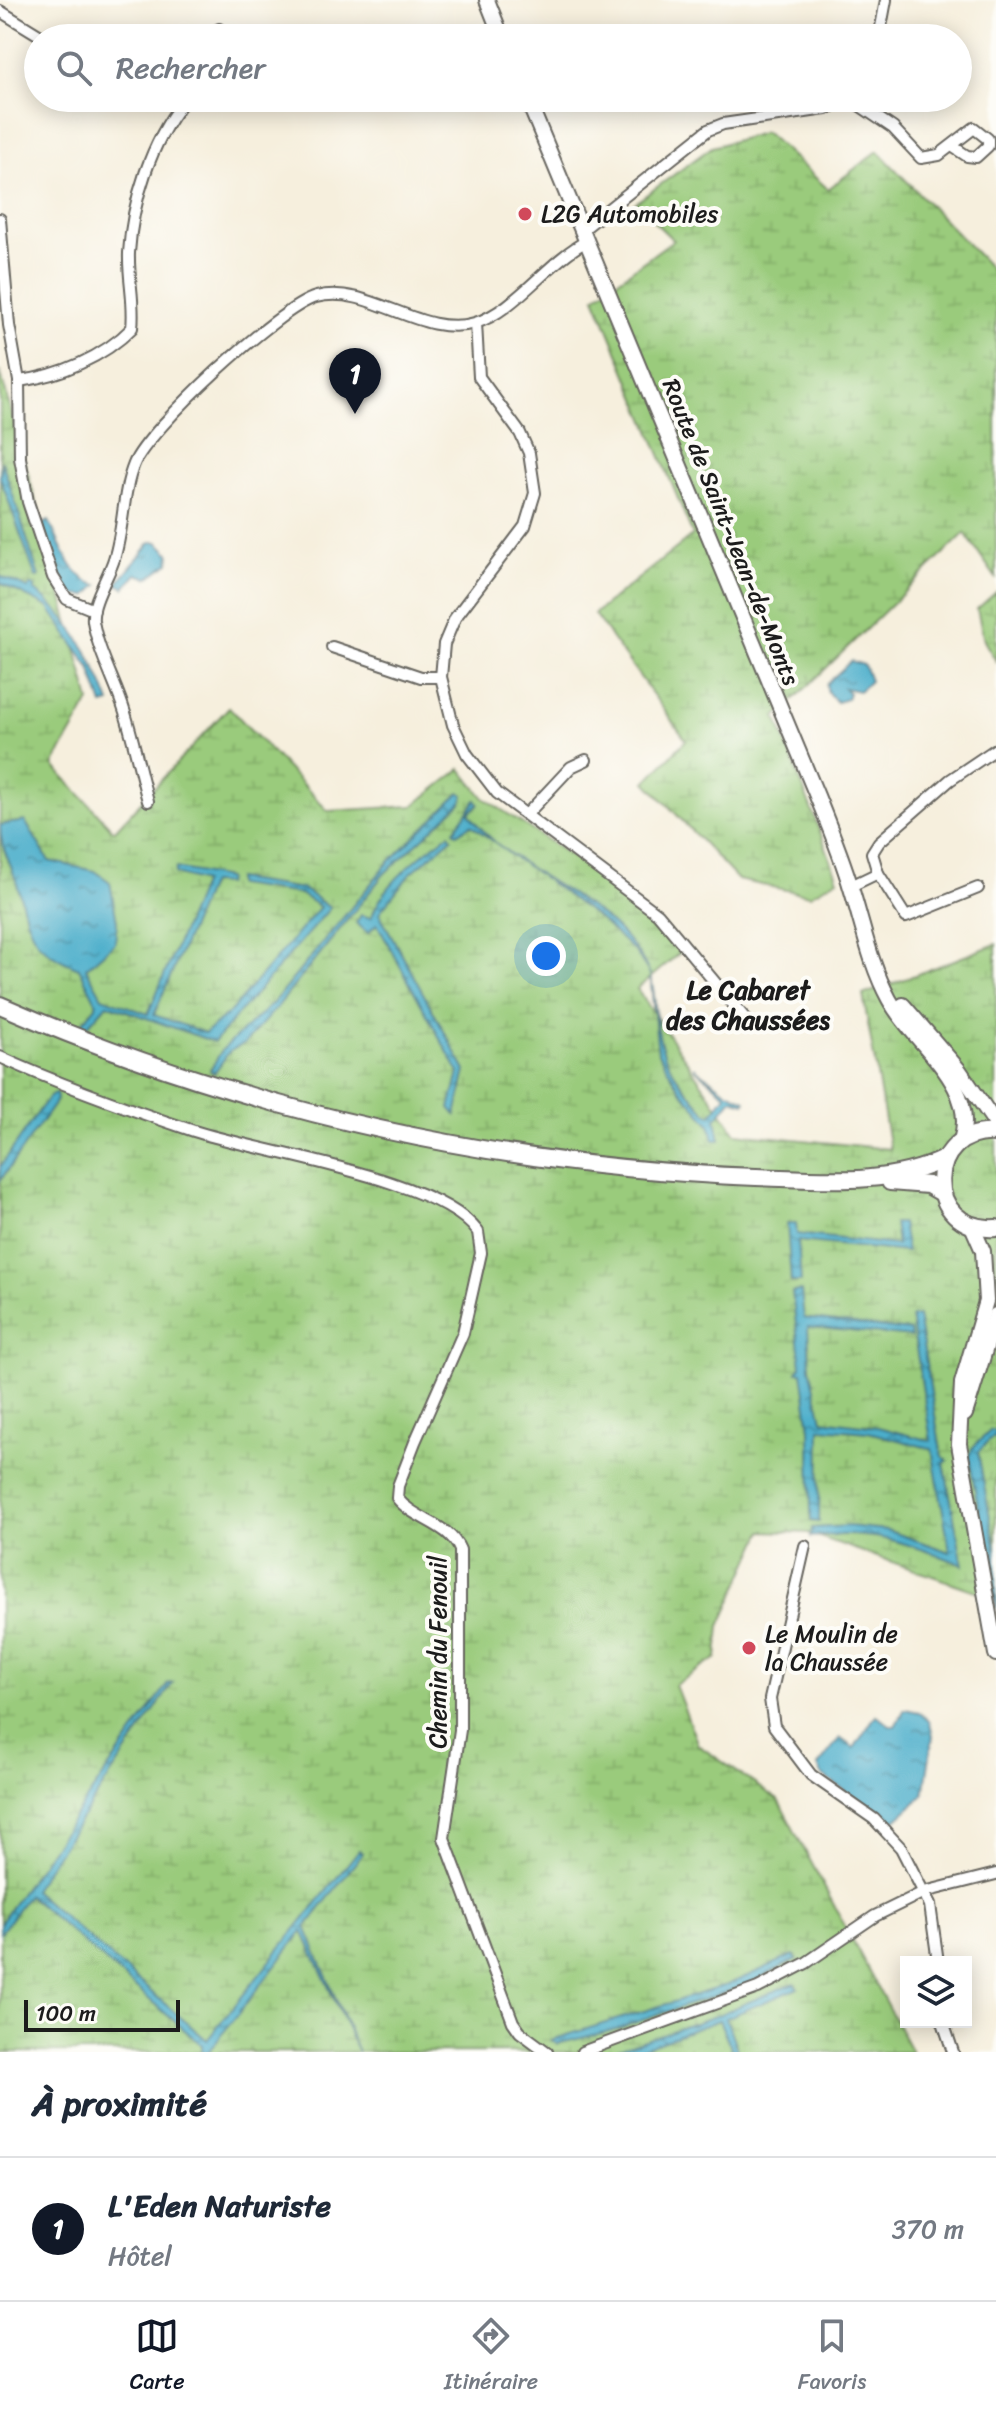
<!DOCTYPE html>
<html lang="fr">
<meta charset="utf-8">
<style>
body{margin:0;font-family:Sriracha,sans-serif;background:#f2f2f3;color:#1f2937}
.controls{position:absolute;right:24px;bottom:24px;display:grid;overflow:hidden;border-radius:0px;box-shadow:0 4px 20px #0003}
.controls button{width:72px;height:72px;display:grid;place-items:center;padding:0;border:0;border-bottom:2px solid #e0e1e3;background:#fff;color:#1f2937;font:40px sans-serif}
.scale{position:absolute;left:24px;bottom:20px;width:156px;box-sizing:border-box;padding-left:8px;border:4px solid #1c1c1c;border-top:0;font-size:22px;line-height:28px;white-space:nowrap;color:#1c1c1c;-webkit-text-stroke:6px #fdfcf7;paint-order:stroke}
.you{position:absolute;left:546px;top:956px;width:28px;height:28px;margin:-20px;border:6px solid #fff;border-radius:50%;background:#1a73e8;box-shadow:0 0 0 12px #1a73e833}
.badge{display:grid;place-items:center;width:52px;height:52px;border-radius:50%;background:#111827;color:#fff;font-size:26px;font-weight:700}
.pin{position:absolute;translate:-50% -66px;filter:drop-shadow(0 2px 4px #0008)}
.pin::after{content:'';position:absolute;top:42px;width:28px;height:24px;background:inherit;clip-path:polygon(0 0,100% 0,50% 100%)}
.list{margin:0;padding:0;list-style:none}
h2{display:flex;justify-content:space-between;align-items:center;height:104px;margin:0;padding:0 32px;font-size:34px}
h2 small{font-size:26px;font-weight:400;color:#747a83}
.list li{display:grid;grid-template-columns:52px 1fr auto;gap:24px;align-items:center;box-sizing:border-box;height:144px;padding:0 32px;border-top:2px solid #e0e1e3}
.list b{display:block;font-size:30px;white-space:nowrap}
.list p{margin:0;font-size:26px;white-space:nowrap;color:#747a83}
.list em{font-size:26px;font-style:normal;color:#747a83}
.icon{flex:none;width:44px;height:44px;fill:none;stroke:currentColor;stroke-width:2;stroke-linecap:round;stroke-linejoin:round}
.map{position:relative;flex:none;width:996px;height:2052px;overflow:hidden}
.search{position:absolute;background:#fff;box-shadow:0 4px 20px #0003;left:24px;right:24px;top:24px;height:88px;display:flex;align-items:center;gap:20px;box-sizing:border-box;padding:0 28px;border-radius:44px;color:#747a83;font-size:30px}
.sheet{height:248px;background:#fff}
nav{display:flex;justify-content:space-around;align-items:center;box-sizing:border-box;height:112px;border-top:2px solid #e0e1e3;background:#fff;font-size:22px;color:#747a83}
nav a{display:grid;justify-items:center;gap:4px}
nav .on{color:#111827}
.map>svg:first-child{display:block}
.wetland{fill:url(#wetland-marsh);stroke:#5b744c;stroke-width:2}
.water{fill:url(#water-ripples);stroke:#346574;stroke-width:2}
.lines{fill:none;stroke-linecap:round;stroke-linejoin:round}
.street-casing{stroke:#686660;stroke-width:14}
.secondary-casing{stroke:#686660;stroke-width:18}
.primary-casing{stroke:#686660;stroke-width:20}
.street{stroke:#fff;stroke-width:10}
.secondary{stroke:#fff;stroke-width:14}
.primary{stroke:#fff;stroke-width:16}
.poi-dot{fill:#d1495b;stroke:#fdfcf7;stroke-width:3}
.labels{text-anchor:middle;stroke-width:8;stroke-linejoin:round;paint-order:stroke}
.poi-label{font-size:24px;fill:#1c1c1c;stroke:#fdfcf7;text-anchor:start}
.street-label{font-size:24px;fill:#1c1c1c;stroke:#fdfcf7}
.neighbourhood-label{font-size:26px;font-weight:bold;fill:#1c1c1c;stroke:#fdfcf7}
</style>
<div class="map">
<svg width="996" height="2052" viewBox="0 0 996 2052">
<defs>
<pattern id="wetland-marsh" width="20" height="14" patternUnits="userSpaceOnUse" patternTransform="scale(2)"><rect width="20" height="14" fill="#9acb7b"/><path d="M1 5h8M5 5V1M11 12h8M15 12V8" fill="none" stroke="#84ae6a"/></pattern>
<pattern id="water-ripples" width="26" height="14" patternUnits="userSpaceOnUse" patternTransform="scale(2)"><rect width="26" height="14" fill="#4caecb"/><path d="M2 4q2-2 4 0t4 0M15 11q2-2 4 0t4 0" fill="none" stroke="#3e8da4"/></pattern>
</defs>
<rect width="100%" height="100%" fill="#fdfcf7"/>
<filter id="ink" filterUnits="userSpaceOnUse"><feTurbulence type="fractalNoise" baseFrequency=".0125" numOctaves="2"/><feDisplacementMap in="SourceGraphic" scale="16" xChannelSelector="R" yChannelSelector="G"/><feConvolveMatrix kernelMatrix="1 2 1 2 8 2 1 2 1" color-interpolation-filters="sRGB"/></filter>
<filter id="wash" filterUnits="userSpaceOnUse"><feTurbulence type="fractalNoise" baseFrequency=".006" numOctaves="4" result="noise"/><feDisplacementMap in="SourceGraphic" scale="32" xChannelSelector="R" yChannelSelector="G"/><feGaussianBlur stdDeviation="1.8" result="paint"/><feColorMatrix in="noise" values="0 0 0 0 0 0 0 0 0 0 0 0 0 0 0 0 0 1.4 0 .05"/><feComposite in="paint" operator="in"/></filter>
<g filter="url(#wash)">
<rect width="100%" height="100%" fill="#f6efdd"/>
<g class="wetland">
<path d="M765,132L828,189L878,151L996,274V578L965,533L776,717L838,879L810,895L738,880L646,782L686,740L594,614L693,535L595,297L673,240L635,203L712,147Z"/>
<path d="M0,371L90,701L53,765L114,831L229,707L328,811L413,806L461,769L484,798L604,878L644,911L682,951L637,989L736,1133L890,1149L863,995L996,944V1598L808,1533L763,1531L720,1626L717,1658L675,1685L698,1745L778,1800L912,2052H0Z"/>
<path d="M996,592V661L984,641L977,609Z"/>
</g>
<g class="water">
<path d="M2,461L39,576L36,578L0,477Z"/>
<path d="M49,521C60,543 71,580 98,585L87,596L72,595L58,574L40,525Z"/>
<path d="M151,542H158L170,554L169,563L148,578L137,574L125,588L117,584Z"/>
<path d="M0,576L28,588L31,585L36,587L34,590C71,617 95,661 110,703L103,705L90,668L48,607L0,583Z"/>
<path d="M851,661L864,665L870,681L859,691L844,688L849,693L847,699L837,702L828,693L826,684Z"/>
<path d="M460,792L464,795L462,802L384,874L278,1006L245,1043L229,1052L214,1073L210,1070L222,1050L274,1002L387,864Z"/>
<path d="M476,800L479,804L469,813C509,871 587,890 631,944C665,985 648,1002 662,1047C669,1072 689,1092 706,1112L711,1115L726,1095L694,1067L728,1092L746,1100L745,1103L732,1099L716,1119L720,1140H714L710,1124L681,1091L658,1053L650,974L636,953L598,918L471,825L457,834L454,831Z"/>
<path d="M25,821L49,861L95,871L110,882L117,922L115,943L86,968L102,997L148,1014L203,882L175,874L176,868L227,878L226,884L210,883L154,1015L205,1033L229,1013L320,907L300,894L236,885V879L303,889L330,908L214,1042L107,1004L85,1029L79,1027L96,1006V1002L79,968C29,949 30,931 17,884C11,862 0,849 0,825Z"/>
<path d="M449,834L452,838L411,873L379,913L466,1071L456,1115L450,1108L459,1073L377,924L368,933L356,923L361,915L371,918C382,886 421,854 449,834Z"/>
<path d="M56,1093L57,1100L0,1181V1167L48,1098Z"/>
<path d="M787,1223H796L797,1234L897,1245L894,1223H902L907,1252L798,1241L801,1282H791Z"/>
<path d="M801,1291L804,1318L910,1331L911,1337L808,1327L810,1367L822,1420L878,1427L931,1441L911,1317L918,1316L942,1456L948,1461L944,1463L963,1565C907,1542 872,1530 811,1537L812,1528L849,1526L887,1530L950,1552L932,1449L868,1432L820,1428L819,1522L811,1521L810,1429L802,1372H797L801,1366L792,1292Z"/>
<path d="M991,1430L996,1431V1438H992L978,1452L996,1550V1609L969,1457L972,1448Z"/>
<path d="M173,1683L33,1890L207,2040L359,1850L363,1853L306,1927L358,2052L303,1931L208,2052H202V2045L28,1895L0,1934V1924L22,1891L168,1684Z"/>
<path d="M905,1709L919,1712L930,1722L933,1736L924,1795L892,1823L822,1775L818,1766L840,1738L854,1748L876,1715L890,1726H895Z"/>
<path d="M794,1955L797,1959L744,1986L610,2031L557,2044L551,2040L727,1985Z"/>
<path d="M794,1983L798,1988L726,2018L738,2052H733L719,2020L632,2052H610L715,2016Z"/>
</g>
</g>
<g filter="url(#ink)">
<g class="lines">
<g class="street-casing">
<g id="street">
<path d="M0,11L44,38"/>
<path d="M219,29L221,38"/>
<path d="M879,38L886,0"/>
<path d="M850,99L893,128L921,158L939,155L974,128L988,139V146L976,157L967,156L952,146"/>
<path d="M0,219L9,325L19,381L20,458L28,502L53,577L67,599L94,610"/>
<path d="M582,230L708,130L723,124L826,109L851,98"/>
<path d="M476,323L479,377L520,433L529,453L535,493L525,526L455,618L444,644L441,677L453,725L467,754L497,793L658,914L748,1022"/>
<path d="M19,381C59,376 104,357 132,328C135,302 128,278 129,253C132,202 151,142 183,102"/>
<path d="M332,647L421,677H441"/>
<path d="M148,801C140,772 134,742 125,713C116,683 98,652 93,621C91,603 109,576 114,559C124,529 122,493 134,464C148,429 279,307 316,297C369,283 421,339 475,323C515,311 548,261 587,241"/>
<path d="M527,814L571,767L586,760"/>
<path d="M851,886L878,873"/>
<path d="M978,888L906,917L878,873L872,853L879,842L950,780L996,749"/>
<path d="M0,1057C63,1086 128,1109 194,1131C262,1153 440,1178 478,1232L481,1253L463,1333L415,1442L398,1486L397,1498C414,1520 449,1523 460,1550V1730L444,1838L513,2022L520,2032L547,2052"/>
<path d="M805,1546L770,1699L774,1726L811,1775L874,1819L901,1848L930,1905L938,1962"/>
<path d="M943,2022L953,2052"/>
<path d="M582,2052L758,1988L806,1963L875,1916L924,1892L996,1874"/>
</g>
</g>
<g class="secondary-casing">
<g id="secondary">
<path d="M487,0L502,38"/>
<path d="M527,98L817,796C829,826 842,857 851,888C863,926 870,964 889,999C913,1044 979,1083 961,1141"/>
<path d="M903,1005L959,1070L996,1124"/>
<path d="M972,1226L983,1251L986,1301L962,1383L959,1444L996,1654"/>
<path d="M965,1414L996,1315"/>
</g>
</g>
<g class="primary-casing">
<g id="primary">
<path d="M0,1005C240,1110 494,1167 756,1177C818,1179 889,1187 946,1158"/>
<path d="M996,1133C924,1127 922,1233 996,1228"/>
<path d="M890,1182L928,1185L942,1193"/>
</g>
</g>
<use href="#street" class="street"/>
<use href="#secondary" class="secondary"/>
<use href="#primary" class="primary"/>
</g>
</g>
<g class="poi-dot">
<circle cx="525" cy="214" r="8"/>
<circle cx="749" cy="1648" r="8"/>
</g>
<g class="labels">
<g class="poi-label">
<text x="541" y="222">L2G Automobiles</text>
<text x="765" y="1642">Le Moulin de<tspan x="765" dy="28">la Chaussée</tspan></text>
</g>
<g class="street-label">
<text transform="translate(731 532) rotate(68)" y="8">Route de Saint-Jean-de-Monts</text>
<text transform="translate(438 1652) rotate(-90)" y="8">Chemin du Fenouil</text>
</g>
<g class="neighbourhood-label">
<text x="748" y="999">Le Cabaret<tspan x="748" dy="30">des Chaussées</tspan></text>
</g>
</g>
</svg>
<div class="controls">
<button><svg class="icon" aria-label="layers" viewBox="0 0 24 24"><path d="M12 4l9 5-9 5-9-5zM3 14l9 5 9-5"/></svg></button>
</div>
<div class="scale">100 m</div>
<div class="you"></div>
<div class="pin badge" style="left:355px;top:414px">1</div>
<div class="search"><svg class="icon" aria-label="search" viewBox="0 0 24 24"><circle cx="10" cy="10" r="6"/><path d="M15 15l6 6"/></svg>Rechercher</div>
</div>
<section class="sheet">
<h2>À proximité<small></small></h2>
<ul class="list">
<li><span class="badge">1</span><div><b>L'Eden Naturiste</b><p>Hôtel</p></div><em>370 m</em></li>
</ul>
</section>
<nav>
<a class="on"><svg class="icon" aria-label="map" viewBox="0 0 24 24"><path d="M3 6l6-2 6 2 6-2v14l-6 2-6-2-6 2zM9 4v14M15 6v14"/></svg>Carte</a>
<a><svg class="icon" aria-label="directions" viewBox="0 0 24 24"><path d="M12 3l9 9-9 9-9-9zM9 14v-3h6M13 9l2 2-2 2"/></svg>Itinéraire</a>
<a><svg class="icon" aria-label="saved" viewBox="0 0 24 24"><path d="M7 4h10v16l-5-4-5 4z"/></svg>Favoris</a>
</nav>
